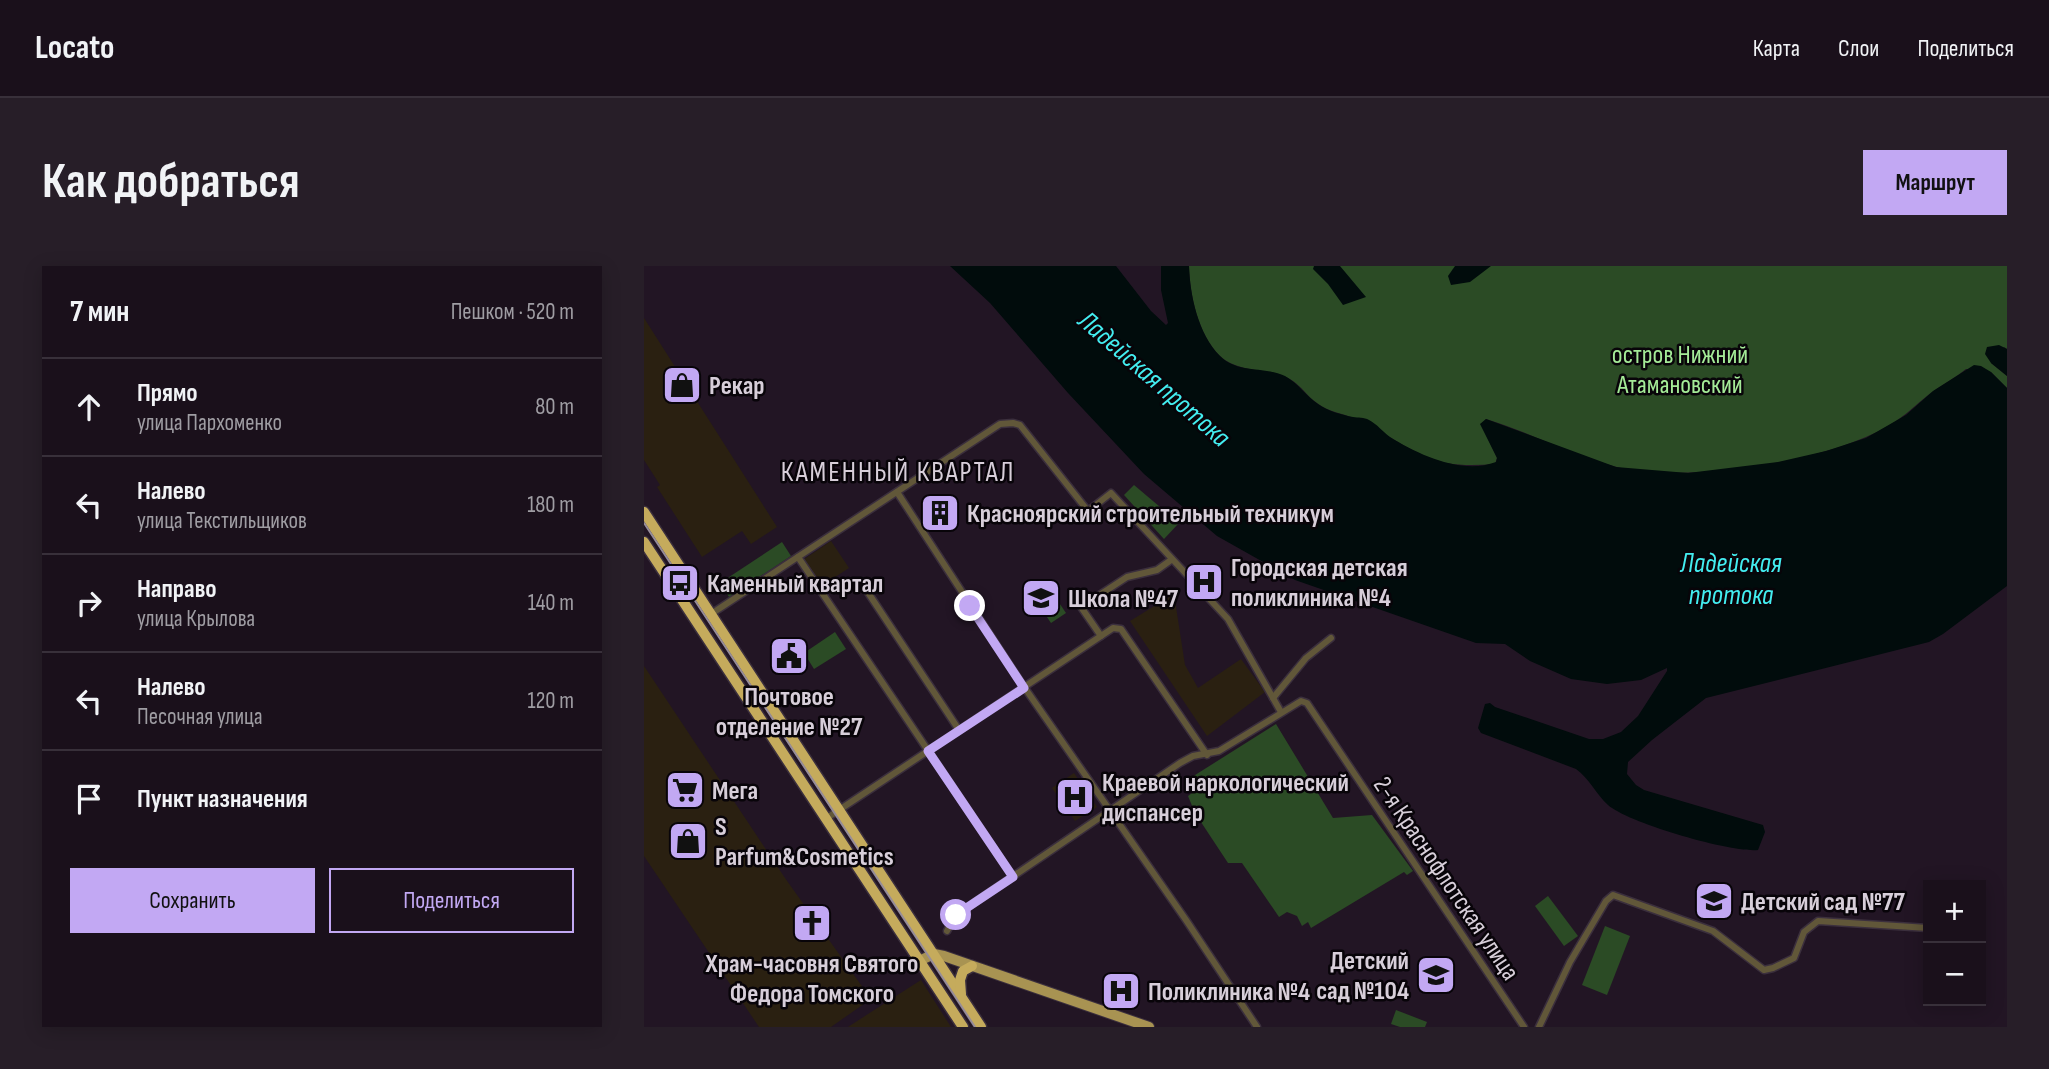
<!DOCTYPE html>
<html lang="ru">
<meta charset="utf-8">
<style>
body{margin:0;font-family:"Sofia Sans Condensed",sans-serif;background:#271e28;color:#f1f3f6}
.controls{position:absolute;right:21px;bottom:21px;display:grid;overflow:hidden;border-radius:0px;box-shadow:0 4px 18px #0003}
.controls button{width:63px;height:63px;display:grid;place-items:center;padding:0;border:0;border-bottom:2px solid #38303a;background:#1a101b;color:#f1f3f6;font:35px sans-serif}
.stop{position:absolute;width:21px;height:21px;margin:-16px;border:5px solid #c2a8f3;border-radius:50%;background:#fff}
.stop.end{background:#c2a8f3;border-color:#fff;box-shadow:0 2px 7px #0008}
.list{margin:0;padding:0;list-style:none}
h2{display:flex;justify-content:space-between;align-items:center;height:91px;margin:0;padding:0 28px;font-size:30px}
h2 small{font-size:23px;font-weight:400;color:#9f9da3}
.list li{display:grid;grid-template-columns:46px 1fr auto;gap:21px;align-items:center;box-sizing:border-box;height:98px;padding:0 28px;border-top:2px solid #38303a}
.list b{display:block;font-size:26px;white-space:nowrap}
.list p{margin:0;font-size:23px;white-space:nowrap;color:#9f9da3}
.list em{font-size:23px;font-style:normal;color:#9f9da3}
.actions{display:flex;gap:14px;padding:21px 28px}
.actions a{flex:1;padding:16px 0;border:2px solid #c2a8f3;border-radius:0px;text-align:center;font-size:24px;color:#c2a8f3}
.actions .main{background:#c2a8f3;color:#111}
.icon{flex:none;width:38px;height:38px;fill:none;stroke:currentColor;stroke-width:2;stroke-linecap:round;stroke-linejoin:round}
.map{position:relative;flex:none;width:1363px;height:761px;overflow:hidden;border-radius:0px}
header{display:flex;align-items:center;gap:42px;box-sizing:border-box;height:98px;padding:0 35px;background:#1a101b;border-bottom:2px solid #38303a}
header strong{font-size:33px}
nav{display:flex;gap:38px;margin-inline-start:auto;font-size:24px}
.intro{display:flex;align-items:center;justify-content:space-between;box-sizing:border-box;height:168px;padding:0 42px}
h1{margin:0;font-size:49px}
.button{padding:18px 32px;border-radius:0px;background:#c2a8f3;color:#111;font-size:24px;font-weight:700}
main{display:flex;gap:42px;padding:0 42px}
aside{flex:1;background:#1a101b;border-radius:0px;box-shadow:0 4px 18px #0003}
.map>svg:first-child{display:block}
.commercial{fill:#2a2011}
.green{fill:#2b4b25}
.water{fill:#010c0c}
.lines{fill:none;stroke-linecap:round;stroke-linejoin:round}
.street-casing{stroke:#3b2f3d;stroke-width:9}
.primary-casing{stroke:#3b2f3d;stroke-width:12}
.highway-casing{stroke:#3b2f3d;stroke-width:13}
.street{stroke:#615739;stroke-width:6}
.primary{stroke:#a89352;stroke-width:10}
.highway{stroke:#c5ab5c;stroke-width:10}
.tram{stroke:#978d99;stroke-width:2}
.route{stroke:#c2a8f3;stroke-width:9}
.labels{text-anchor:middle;stroke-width:5;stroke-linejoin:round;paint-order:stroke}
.park-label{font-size:26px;fill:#a4eb97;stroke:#080409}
.poi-label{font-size:26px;font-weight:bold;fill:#d7ced9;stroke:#080409;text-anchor:start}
.street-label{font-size:26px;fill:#d7ced9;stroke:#080409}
.water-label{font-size:28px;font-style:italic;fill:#43edf0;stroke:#080409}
.neighbourhood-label{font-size:28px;letter-spacing:2px;fill:#d7ced9;stroke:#080409}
</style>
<header>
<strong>Locato</strong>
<nav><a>Карта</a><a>Слои</a><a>Поделиться</a></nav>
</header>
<div class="intro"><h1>Как добраться</h1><a class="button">Маршрут</a></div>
<main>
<aside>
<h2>7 мин<small>Пешком · 520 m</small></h2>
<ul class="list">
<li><svg class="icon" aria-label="ahead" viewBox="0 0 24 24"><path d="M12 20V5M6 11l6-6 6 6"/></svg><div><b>Прямо</b><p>улица Пархоменко</p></div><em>80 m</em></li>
<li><svg class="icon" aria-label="left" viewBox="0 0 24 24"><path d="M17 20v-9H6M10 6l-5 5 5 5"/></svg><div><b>Налево</b><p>улица Текстильщиков</p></div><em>180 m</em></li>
<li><svg class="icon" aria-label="right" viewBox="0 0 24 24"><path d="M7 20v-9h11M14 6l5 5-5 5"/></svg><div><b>Направо</b><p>улица Крылова</p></div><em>140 m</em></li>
<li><svg class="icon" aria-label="left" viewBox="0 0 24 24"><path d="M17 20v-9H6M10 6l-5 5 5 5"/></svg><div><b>Налево</b><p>Песочная улица</p></div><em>120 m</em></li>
<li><svg class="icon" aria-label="arrive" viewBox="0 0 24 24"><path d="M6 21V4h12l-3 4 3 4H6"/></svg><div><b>Пункт назначения</b></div></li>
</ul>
<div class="actions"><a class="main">Сохранить</a><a>Поделиться</a></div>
</aside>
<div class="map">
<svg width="1363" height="761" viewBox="0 0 1363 761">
<rect width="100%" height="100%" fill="#221524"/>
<g class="commercial">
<path d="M0,52L133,261L107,278L98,265L58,291L13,221L16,219L0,194Z"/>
<path d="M187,275L205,302L176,321L159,294Z"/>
<path d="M530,328L541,399L554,422L597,393L621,426L563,470L486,355Z"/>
<path d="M0,400L141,612L227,733L187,761H115L0,590Z"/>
<path d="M430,507L453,541L431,555L408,522Z"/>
<path d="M277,714L307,761H204L224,748Z"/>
</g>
<g class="green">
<path d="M545,0H1363V83L1360,81L1347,97L1363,110V122L1347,106L1322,103C1312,111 1301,117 1291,124C1274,136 1262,150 1244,160C1183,196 1042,218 973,201C928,190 886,166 842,153L837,158L853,192L851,198C835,199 819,200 803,197C771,191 742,166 712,153C699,147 684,146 673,137C664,131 658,121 649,115C627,100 595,109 575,89C554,67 546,30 545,0Z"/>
<path d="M490,219L535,257L520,273L480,229Z"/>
<path d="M138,276L147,290L85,331L76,317Z"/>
<path d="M403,319L422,347L407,357L388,329Z"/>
<path d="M191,366L202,383L170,403L160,387Z"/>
<path d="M632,458L689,552L728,549L769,605L763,609L760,606L667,662L664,656L658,660L653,650L643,646L635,651L598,597H584L551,547L544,530L548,527L540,516Z"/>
<path d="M904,630L934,670L920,680L891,640Z"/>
<path d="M961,660L986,670L963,729L938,719Z"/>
<path d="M752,744L783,756L781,761H756L747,758Z"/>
</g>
<g class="water">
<path d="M306,0H472L507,45L522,59L524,57L517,24V0H545C546,29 554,68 576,90C594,108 620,100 641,110C654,117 662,130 674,138C684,145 698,149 709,151C714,152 720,151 725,154C733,158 739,166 746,171C775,189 818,209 852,196L853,192L836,158L842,153L972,201L1044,207L1134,196L1182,185L1222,172L1262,149L1289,125L1330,99L1337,100L1347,106L1363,122V320L1299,368L1285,376L1062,432L1008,474L984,496L983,508L992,519L1000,524L1119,559L1121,566L1114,584C1088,587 984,557 964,539C952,528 945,512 932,503L837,467L834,462L841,438L846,437L851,441L945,473H959L977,466L994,450L1023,405V402L997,414L963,418L927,413L886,395L861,378L832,377L651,314L573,270L500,208L424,127L346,37Z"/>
<path d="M670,0H696L722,31L699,39L684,18L669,3Z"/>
<path d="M811,0H847L826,16L807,19L804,10Z"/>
<path d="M1355,79L1363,83V110L1347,97L1341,88L1343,81Z"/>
</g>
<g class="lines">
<g class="street-casing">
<g id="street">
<path d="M253,226L376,415L542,654L613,761"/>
<path d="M154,291L369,611"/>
<path d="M223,325L315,464"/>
<path d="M67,348L356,158L369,157L376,159L444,245L467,227L584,353L637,446"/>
<path d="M457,370L437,341L483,311L513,304L527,294"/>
<path d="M629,432L662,392L687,372"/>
<path d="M183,552L469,362L477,363L563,489"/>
<path d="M303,665L312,649L536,497L549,490L575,485L657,435L663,437L880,761"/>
<path d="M895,761L926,696L962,635L969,629L1069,665L1120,704L1129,702L1150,692L1160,666L1174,655L1284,662"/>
</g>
</g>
<g class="primary-casing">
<path id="primary" d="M275,695L290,688L300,690L505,761"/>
</g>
<g class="highway-casing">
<g id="highway">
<path d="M0,246L337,761"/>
<path d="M0,276L319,761"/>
<path d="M317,728L316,714L319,705L328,700"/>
</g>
</g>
<use href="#street" class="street"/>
<use href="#primary" class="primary"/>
<use href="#highway" class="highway"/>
<path class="tram" d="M0,257L331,761"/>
</g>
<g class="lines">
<path class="route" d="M312,649L369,611L284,485L380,422L326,340"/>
</g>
<defs>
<g id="shop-square" transform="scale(2.0125)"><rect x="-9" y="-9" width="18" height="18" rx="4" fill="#c2a8f3" stroke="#080409"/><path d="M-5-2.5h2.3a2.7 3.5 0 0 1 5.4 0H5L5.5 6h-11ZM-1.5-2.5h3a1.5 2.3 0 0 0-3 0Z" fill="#111"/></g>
<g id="building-square" transform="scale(2.0125)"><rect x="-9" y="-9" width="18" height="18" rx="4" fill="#c2a8f3" stroke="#080409"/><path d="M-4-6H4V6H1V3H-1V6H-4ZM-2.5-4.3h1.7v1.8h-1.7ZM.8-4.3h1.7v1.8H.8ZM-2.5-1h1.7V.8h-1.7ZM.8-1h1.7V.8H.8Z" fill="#111"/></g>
<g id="hospital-square" transform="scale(2.0125)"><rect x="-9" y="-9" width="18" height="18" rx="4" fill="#c2a8f3" stroke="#080409"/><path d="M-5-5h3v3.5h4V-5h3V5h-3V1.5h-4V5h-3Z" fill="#111"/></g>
<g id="bus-square" transform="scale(2.0125)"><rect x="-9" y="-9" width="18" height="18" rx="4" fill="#c2a8f3" stroke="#080409"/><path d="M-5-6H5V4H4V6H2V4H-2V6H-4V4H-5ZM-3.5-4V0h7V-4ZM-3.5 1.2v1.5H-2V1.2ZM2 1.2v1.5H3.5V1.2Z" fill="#111"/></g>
<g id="school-square" transform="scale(2.0125)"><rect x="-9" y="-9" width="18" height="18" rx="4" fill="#c2a8f3" stroke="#080409"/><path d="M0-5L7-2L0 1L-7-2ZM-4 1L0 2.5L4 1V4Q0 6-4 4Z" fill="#111"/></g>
<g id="civic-square" transform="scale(2.0125)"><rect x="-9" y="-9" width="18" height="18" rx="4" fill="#c2a8f3" stroke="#080409"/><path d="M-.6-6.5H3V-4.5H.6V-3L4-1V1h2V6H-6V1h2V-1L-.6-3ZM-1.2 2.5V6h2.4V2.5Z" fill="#111"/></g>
<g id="supermarket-square" transform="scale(2.0125)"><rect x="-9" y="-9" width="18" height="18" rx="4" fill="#c2a8f3" stroke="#080409"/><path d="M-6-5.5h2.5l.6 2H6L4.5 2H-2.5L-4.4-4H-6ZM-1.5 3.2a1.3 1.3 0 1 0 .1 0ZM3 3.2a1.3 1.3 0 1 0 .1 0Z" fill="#111"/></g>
<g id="church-square" transform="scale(2.0125)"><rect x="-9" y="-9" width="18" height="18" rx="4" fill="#c2a8f3" stroke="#080409"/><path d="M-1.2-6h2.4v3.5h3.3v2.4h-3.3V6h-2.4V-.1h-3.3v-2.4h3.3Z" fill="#111"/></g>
</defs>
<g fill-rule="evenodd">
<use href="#shop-square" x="38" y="119"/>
<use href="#building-square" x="296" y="247"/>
<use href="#hospital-square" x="560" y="316"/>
<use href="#bus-square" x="36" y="317"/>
<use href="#school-square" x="397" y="332"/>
<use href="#civic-square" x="145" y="390"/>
<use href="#supermarket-square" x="41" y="524"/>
<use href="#hospital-square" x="431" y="531"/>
<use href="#shop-square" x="44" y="575"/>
<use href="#school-square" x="1070" y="635"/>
<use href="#church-square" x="168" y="657"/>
<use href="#school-square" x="792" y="709"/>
<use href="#hospital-square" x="477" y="725"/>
</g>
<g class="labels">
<g class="park-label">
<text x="1036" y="97">остров Нижний<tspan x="1036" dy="30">Атамановский</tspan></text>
</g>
<g class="poi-label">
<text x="65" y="128">Рекар</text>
<text x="323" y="256">Красноярский строительный техникум</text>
<text x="587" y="310">Городская детская<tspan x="587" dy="30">поликлиника №4</tspan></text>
<text x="63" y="326">Каменный квартал</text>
<text x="424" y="341">Школа №47</text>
<text x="145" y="439" text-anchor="middle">Почтовое<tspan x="145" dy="30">отделение №27</tspan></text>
<text x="458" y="525">Краевой наркологический<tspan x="458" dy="30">диспансер</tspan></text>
<text x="68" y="533">Мега</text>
<text x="71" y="569">S<tspan x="71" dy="30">Parfum&amp;Cosmetics</tspan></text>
<text x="1097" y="644">Детский сад №77</text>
<text x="765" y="703" text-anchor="end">Детский<tspan x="765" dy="30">сад №104</tspan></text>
<text x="168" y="706" text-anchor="middle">Храм-часовня Святого<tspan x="168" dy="30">Федора Томского</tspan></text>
<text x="504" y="734">Поликлиника №4</text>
</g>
<g class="street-label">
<text transform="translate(803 612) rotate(56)" y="9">2-я Краснофлотская улица</text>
</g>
<g class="water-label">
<text transform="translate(511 112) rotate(41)" y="10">Ладейская протока</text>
<text x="1087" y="306">Ладейская<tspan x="1087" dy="32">протока</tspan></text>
</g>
<g class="neighbourhood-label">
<text x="254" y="215">КАМЕННЫЙ КВАРТАЛ</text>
</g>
</g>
</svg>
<div class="controls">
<button>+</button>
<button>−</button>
</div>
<div class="stop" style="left:312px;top:649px"></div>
<div class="stop end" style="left:326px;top:340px"></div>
</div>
</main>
